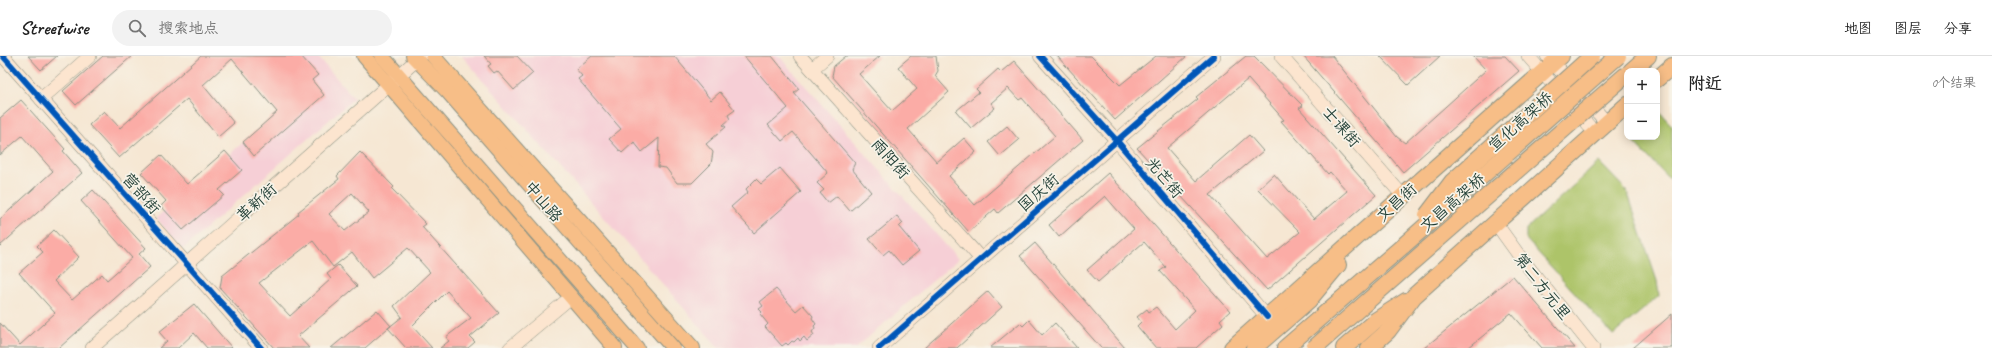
<!DOCTYPE html>
<html lang="zh">
<meta charset="utf-8">
<style>
body{margin:0;font-family:Caveat,"LXGW WenKai TC",sans-serif;background:#f2f2f2;color:#222}
.controls{position:absolute;right:12px;top:12px;display:grid;overflow:hidden;border-radius:8px;box-shadow:0 2px 10px #0003}
.controls button{width:36px;height:36px;display:grid;place-items:center;padding:0;border:0;border-bottom:1px solid #e0e0e0;background:#fff;color:#222;font:20px sans-serif}
.list{margin:0;padding:0;list-style:none}
h2{display:flex;justify-content:space-between;align-items:center;height:52px;margin:0;padding:0 16px;font-size:17px}
h2 small{font-size:13px;font-weight:400;color:#767676}
.icon{flex:none;width:22px;height:22px;fill:none;stroke:currentColor;stroke-width:2;stroke-linecap:round;stroke-linejoin:round}
.map{position:relative;flex:none;width:1672px;height:292px;overflow:hidden}
header{display:flex;align-items:center;gap:24px;box-sizing:border-box;height:56px;padding:0 20px;background:#fff;border-bottom:1px solid #e0e0e0}
header strong{font-size:19px}
nav{display:flex;gap:22px;margin-inline-start:auto;font-size:14px}
.search{width:280px;height:36px;background:#f2f2f2;display:flex;align-items:center;gap:10px;box-sizing:border-box;padding:0 14px;border-radius:22px;color:#767676;font-size:15px}
main{display:flex}
aside{flex:1;background:#fff}
.map>svg:first-child{display:block}
.built{fill:#f6cfd6}
.green{fill:#adc469;stroke:#66804e}
.building{fill:#fbaca6;fill-rule:evenodd}
.lines{fill:none;stroke-linecap:round;stroke-linejoin:round}
.secondary-casing{stroke:#8a9284;stroke-width:14}
.primary-casing{stroke:#8a9284;stroke-width:16}
.highway-casing{stroke:#8a9284;stroke-width:18}
.secondary{stroke:#fce5cf;stroke-width:13}
.primary{stroke:#f7be87;stroke-width:14}
.highway{stroke:#f7be87;stroke-width:16}
.highway-bridge-casing{stroke:#8a9284;stroke-width:18;stroke-linecap:butt}
.highway-bridge{stroke:#f7be87;stroke-width:16}
.cycleway-casing{stroke:#f7f3e8;stroke-width:8}
.cycleway{stroke:#0057b8;stroke-width:6}
.labels{text-anchor:middle;stroke-width:3.5;stroke-linejoin:round;paint-order:stroke}
.street-label{font-size:16px;fill:#1f3d34;stroke:#f7f3e8}
</style>
<header>
<strong>Streetwise</strong>
<div class="search"><svg class="icon" aria-label="search" viewBox="0 0 24 24"><circle cx="10" cy="10" r="6"/><path d="M15 15l6 6"/></svg>搜索地点</div>
<nav><a>地图</a><a>图层</a><a>分享</a></nav>
</header>
<main>
<div class="map">
<svg width="1672" height="292" viewBox="0 0 1672 292">
<rect width="100%" height="100%" fill="#f7f3e8"/>
<filter id="ink" filterUnits="userSpaceOnUse"><feTurbulence type="fractalNoise" baseFrequency=".025" numOctaves="2"/><feDisplacementMap in="SourceGraphic" scale="8" xChannelSelector="R" yChannelSelector="G"/><feConvolveMatrix kernelMatrix="1 2 1 2 8 2 1 2 1" color-interpolation-filters="sRGB"/></filter>
<filter id="wash" filterUnits="userSpaceOnUse"><feTurbulence type="fractalNoise" baseFrequency=".012" numOctaves="4" result="noise"/><feDisplacementMap in="SourceGraphic" scale="16" xChannelSelector="R" yChannelSelector="G"/><feGaussianBlur stdDeviation="0.9" result="paint"/><feColorMatrix in="noise" values="0 0 0 0 0 0 0 0 0 0 0 0 0 0 0 0 0 1.4 0 .05"/><feComposite in="paint" operator="in"/></filter>
<g filter="url(#wash)">
<rect width="100%" height="100%" fill="#f6e7d3"/>
<g class="built">
<path d="M269,0H317L354,42L183,193L156,162L300,37Z"/>
<path d="M462,0H779L958,203L856,292H719Z"/>
</g>
<g class="green">
<path d="M1657,53L1672,70V126L1629,81H1657Z"/>
<path d="M1599,106L1627,135L1657,225L1659,240L1613,279L1526,183V173Z"/>
</g>
<g id="blocks">
<g class="building">
<path d="M28,0H57L41,14Z"/>
<path d="M103,0H132L76,49L63,35Z"/>
<path d="M201,0H301L318,19L312,24L324,39L254,100L243,86L277,56L232,3L203,29L234,67L218,81L187,43L119,102L89,69L104,55L120,72Z"/>
<path d="M484,0H517L533,17L514,34L497,15L494,17L488,10L491,8Z"/>
<path d="M592,0H674L711,44L720,36L735,54L728,59L730,63L723,69L726,71L706,88L713,96L711,108L692,127H677L666,112L658,111L659,82L642,96L634,86L622,97L609,83L621,73L578,23L582,20L576,13Z"/>
<path d="M744,0H772L799,33L794,37L855,107L852,113L871,136L850,155L837,140L828,147L820,137L824,134L817,127L828,117L793,76L782,85L768,69L788,52Z"/>
<path d="M846,0H880L859,18L892,55L917,33L898,11L911,0H936L938,15L935,20L949,36L908,73L937,106L964,82L976,96L949,120L975,149L1055,80L1022,42L1019,44L1008,32L991,47L995,52L971,72L956,55L979,36L976,33L998,13L1001,16L1014,5L1083,84L998,157L995,153L969,176L832,20L834,10Z"/>
<path d="M1057,0H1091L1120,29L1156,0H1187L1115,64Z"/>
<path d="M1246,0H1254L1303,50L1299,52L1376,139L1267,234L1137,92L1198,43L1196,41ZM1248,23L1284,64L1281,65L1328,118L1330,116L1347,135L1314,163L1274,118L1258,133L1300,176L1267,203L1210,139L1263,95L1249,79L1196,125L1167,92Z"/>
<path d="M1303,0H1332L1397,81L1405,87L1486,14L1473,0H1505L1519,15L1403,116Z"/>
<path d="M1380,0H1440L1408,29Z"/>
<path d="M21,44L65,93L63,95L82,117L0,190V163L53,115L22,80L0,99V62Z"/>
<path d="M1007,70L1019,84L1000,100L988,86Z"/>
<path d="M225,95L242,114L219,134L224,139L183,174L161,150L166,145L141,117L161,99L187,128Z"/>
<path d="M360,96L394,131L392,133L426,168L422,171L499,257L470,281L475,286L468,292H440L449,285L446,281L471,262L447,235L412,270L432,292H406L388,272L365,292H331L377,254L391,270L388,272L402,261L394,250L430,216L408,192L372,222L352,196L333,211L313,185L259,227L290,260L331,223L327,218L338,209L357,230L298,280L309,292H274L220,232L222,220L299,158L298,156L339,123L337,120ZM352,137L369,156L345,175L329,158Z"/>
<path d="M780,112L801,136L754,177L731,151L748,136L746,133L756,123L761,128Z"/>
<path d="M1108,117L1230,255L1220,264L1223,268L1196,292H1156L1137,270L1141,266L1137,261L1147,253L1149,256L1156,251L1175,273L1195,254L1160,215L1166,211L1144,186L1098,226L1087,214L1134,173L1105,140L1059,181L1049,169Z"/>
<path d="M93,134L146,192L139,198L150,211L59,292H0V267L20,289L55,257L19,217L43,196L37,190L54,174L79,201L54,225L72,244L102,218L107,224L132,202L81,145Z"/>
<path d="M897,160L903,167L899,171L919,195L902,209L889,194L883,199L869,183Z"/>
<path d="M1035,187L1125,292H1101L1020,200Z"/>
<path d="M1513,220L1575,292H1542L1511,257L1468,292H1424Z"/>
<path d="M776,233L796,255L803,249L813,260L812,262L816,268L814,270L815,272L812,276L814,279L807,285L804,281L800,285L798,282L794,286L792,285L788,289L786,287L782,290L765,271L768,268L760,258L762,256L759,253L763,250L760,246Z"/>
<path d="M988,235L1002,251L957,292H924Z"/>
<path d="M194,248L232,292H207L194,277L178,292H159L167,285L159,276Z"/>
<path d="M1672,258V292H1633Z"/>
<path d="M1029,264L1042,279L1055,267L1077,292H990L1020,267L1023,270Z"/>
</g>
</g>
</g>
<g filter="url(#ink)">
<use href="#blocks" fill-opacity="0" stroke="#8a9284" stroke-width="1"/>
<g class="lines">
<g class="secondary-casing">
<g id="secondary">
<path d="M3,0L261,292"/>
<path d="M800,0L981,203"/>
<path d="M1040,0L1117,85L1267,261"/>
<path d="M1281,0L1403,140"/>
<path d="M1528,0L1595,77"/>
<path d="M1547,0L1607,67"/>
<path d="M812,13L827,0"/>
<path d="M41,43L90,0"/>
<path d="M1495,166L1518,198L1593,292"/>
<path d="M92,292L421,0"/>
<path d="M510,292L571,241"/>
<path d="M879,292L1214,0"/>
</g>
</g>
<g class="primary-casing">
<g id="primary">
<path d="M364,0L615,292"/>
<path d="M382,0L637,292"/>
<path d="M413,0L447,35L673,292"/>
<path d="M433,0L693,292"/>
</g>
</g>
<g class="highway-casing">
<g id="highway">
<path d="M1631,15L1648,0"/>
<path d="M1657,23L1672,10"/>
<path d="M1232,292L1561,0"/>
<path d="M1254,292L1309,244L1338,209"/>
<path d="M1285,292L1404,189"/>
<path d="M1344,292L1375,265L1406,245"/>
<path d="M1369,292L1388,275L1414,240L1627,49"/>
</g>
</g>
<use href="#secondary" class="secondary"/>
<use href="#primary" class="primary"/>
<use href="#highway" class="highway"/>
<g class="highway-bridge-casing">
<g id="highway-bridge">
<path d="M1427,159L1452,126L1592,0"/>
<path d="M1404,189L1618,0"/>
<path d="M1314,292L1627,18"/>
</g>
</g>
<use href="#highway-bridge" class="highway-bridge"/>
<g class="cycleway-casing">
<g id="cycleway">
<path d="M3,0L261,292"/>
<path d="M1040,0L1117,85L1267,261"/>
<path d="M879,292L1214,0"/>
</g>
</g>
<use href="#cycleway" class="cycleway"/>
</g>
</g>
<g class="labels">
<g class="street-label">
<text transform="translate(1520 65) rotate(-42)" y="6">宣化高架桥</text>
<text transform="translate(1342 70) rotate(49)" y="6">士课街</text>
<text transform="translate(891 102) rotate(48)" y="6">雨阳街</text>
<text transform="translate(1165 121) rotate(50)" y="6">光芒街</text>
<text transform="translate(1038 136) rotate(-41)" y="6">国庆街</text>
<text transform="translate(142 137) rotate(49)" y="6">营部街</text>
<text transform="translate(544 145) rotate(49)" y="6">中山路</text>
<text transform="translate(256 146) rotate(-42)" y="6">革新街</text>
<text transform="translate(1396 146) rotate(-42)" y="6">文昌街</text>
<text transform="translate(1452 146) rotate(-41)" y="6">文昌高架桥</text>
<text transform="translate(1543 230) rotate(52)" y="6">第二方元里</text>
</g>
</g>
</svg>
<div class="controls">
<button>+</button>
<button>−</button>
</div>
</div>
<aside>
<h2>附近<small>0个结果</small></h2>
<ul class="list">
</ul>
</aside>
</main>
